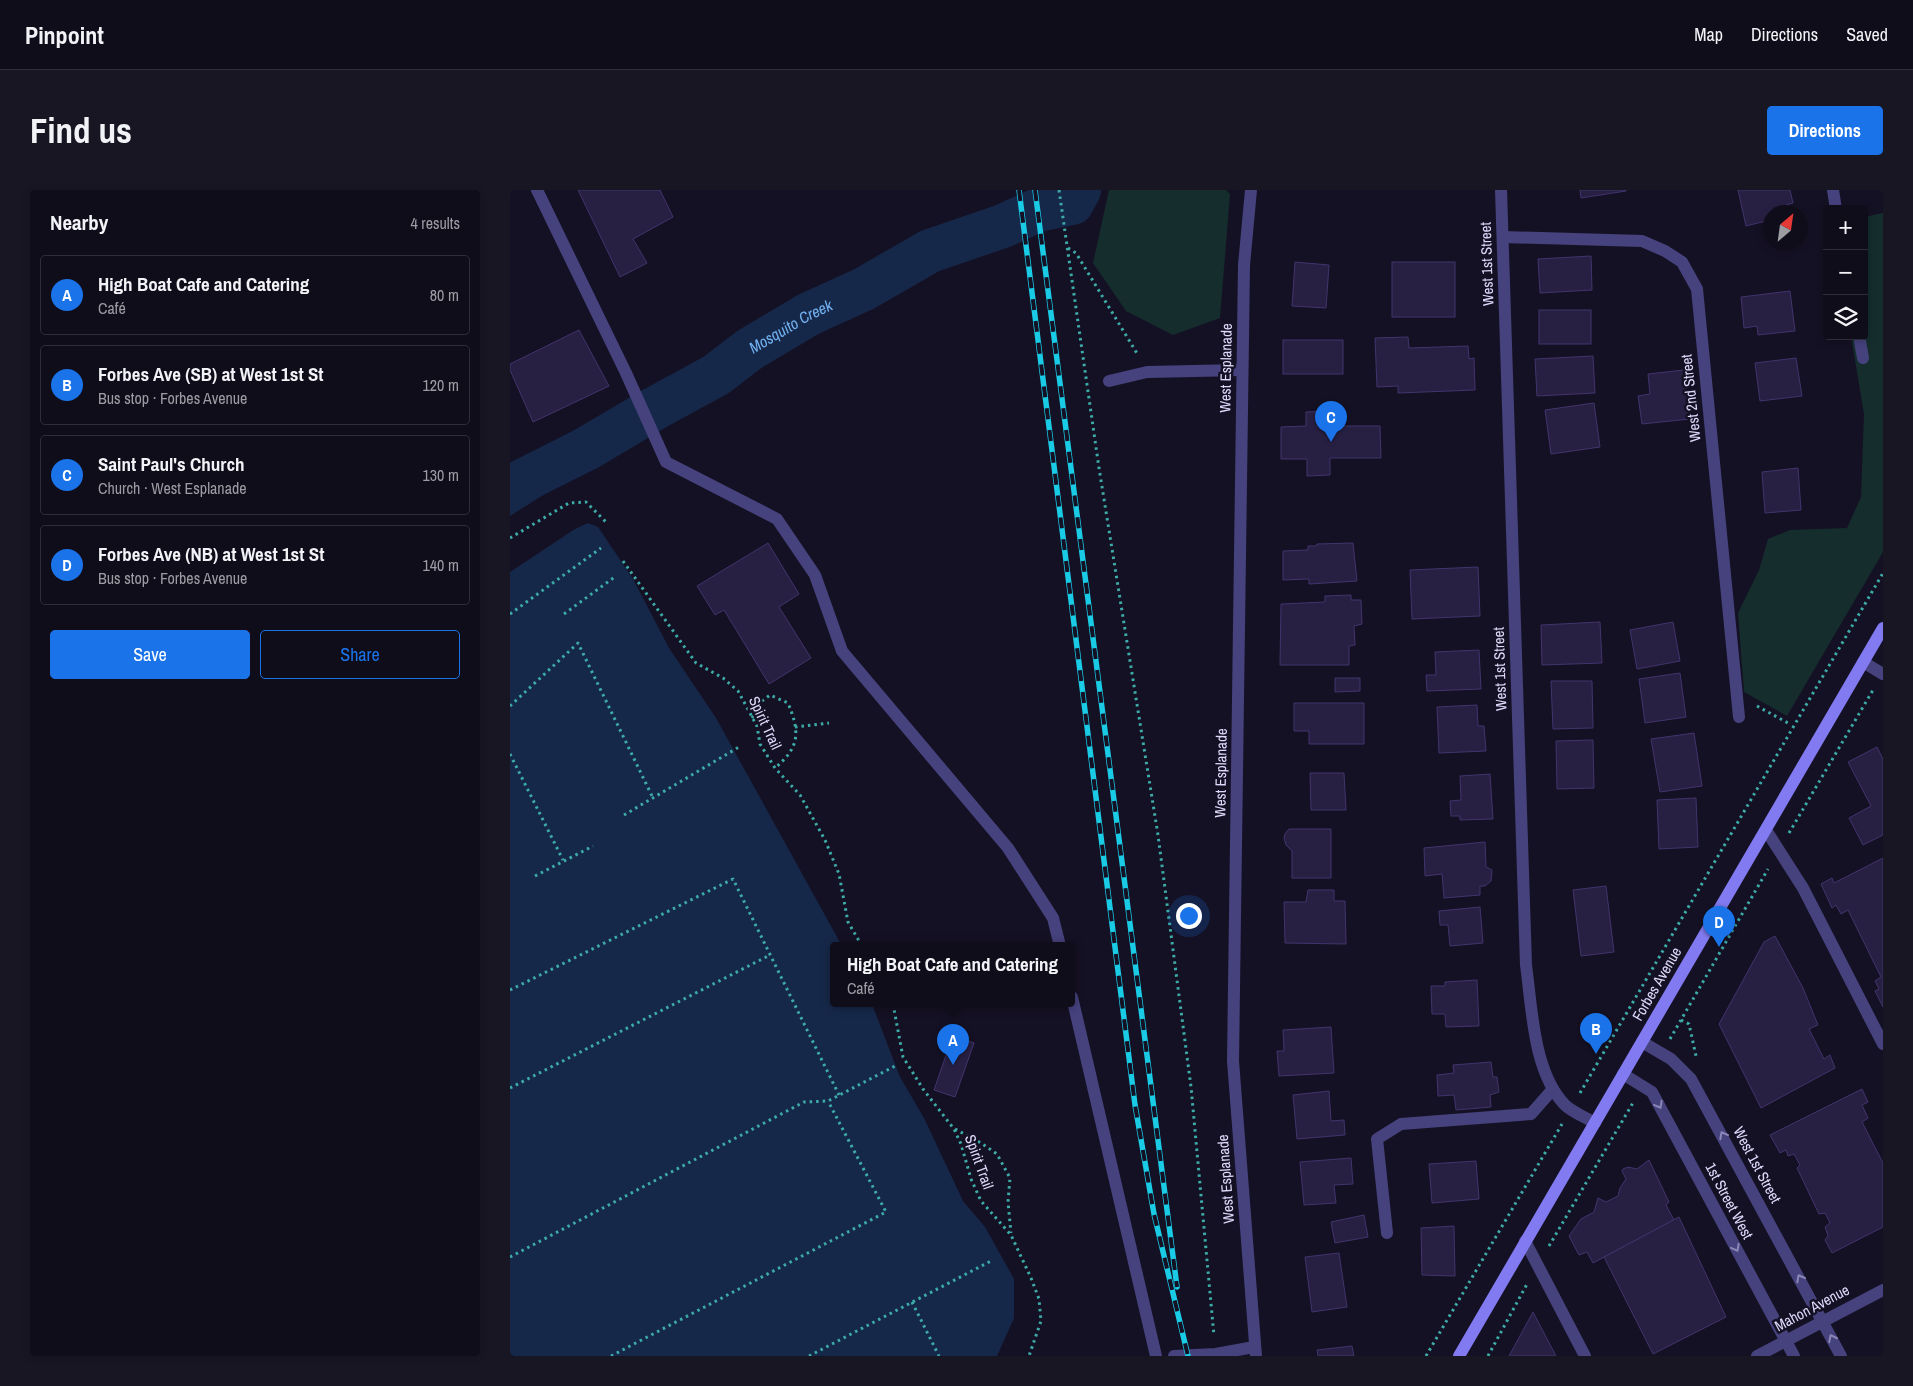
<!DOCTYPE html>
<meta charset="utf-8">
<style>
body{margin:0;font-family:"Archivo Narrow",sans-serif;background:#191624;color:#f1f3f6}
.controls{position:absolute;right:15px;top:15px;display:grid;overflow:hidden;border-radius:5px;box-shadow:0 2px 8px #0003}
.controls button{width:45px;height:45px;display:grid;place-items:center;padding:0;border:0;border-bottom:1px solid #302d3a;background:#100d1b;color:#f1f3f6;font:25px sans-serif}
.compass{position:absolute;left:1253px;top:15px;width:45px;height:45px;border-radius:50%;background:#100d1b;box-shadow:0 2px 8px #0003;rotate:29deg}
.you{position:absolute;left:678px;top:725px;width:18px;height:18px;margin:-12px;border:4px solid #fff;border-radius:50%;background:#1a73e8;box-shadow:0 0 0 8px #1a73e833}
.badge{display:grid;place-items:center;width:32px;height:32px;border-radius:50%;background:#1a73e8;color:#fff;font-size:16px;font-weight:700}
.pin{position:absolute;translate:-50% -41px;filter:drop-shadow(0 1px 2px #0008)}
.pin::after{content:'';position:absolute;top:26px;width:18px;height:15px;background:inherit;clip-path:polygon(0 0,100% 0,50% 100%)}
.popup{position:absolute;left:320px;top:752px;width:245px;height:65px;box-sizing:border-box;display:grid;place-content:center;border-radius:5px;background:#100d1b;filter:drop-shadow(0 1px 4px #0005);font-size:16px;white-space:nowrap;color:#9c9ca3}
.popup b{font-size:19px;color:#f1f3f6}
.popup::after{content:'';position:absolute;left:50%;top:100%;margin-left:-10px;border:10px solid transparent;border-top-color:#100d1b}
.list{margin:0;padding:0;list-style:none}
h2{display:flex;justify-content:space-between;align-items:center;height:65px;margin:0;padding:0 20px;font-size:21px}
h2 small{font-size:16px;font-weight:400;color:#9c9ca3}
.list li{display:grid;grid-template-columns:32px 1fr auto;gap:15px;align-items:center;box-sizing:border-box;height:80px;margin:0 10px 10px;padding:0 10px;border:1px solid #302d3a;border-radius:5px}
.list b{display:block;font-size:19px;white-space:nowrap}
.list p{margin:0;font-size:16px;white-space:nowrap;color:#9c9ca3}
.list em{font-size:16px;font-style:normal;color:#9c9ca3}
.actions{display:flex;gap:10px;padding:15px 20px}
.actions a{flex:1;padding:11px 0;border:1px solid #1a73e8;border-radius:5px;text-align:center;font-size:18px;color:#1a73e8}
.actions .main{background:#1a73e8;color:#fff}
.icon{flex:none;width:28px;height:28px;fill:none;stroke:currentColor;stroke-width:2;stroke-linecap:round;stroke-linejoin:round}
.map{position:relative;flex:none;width:1373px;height:1166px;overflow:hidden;border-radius:5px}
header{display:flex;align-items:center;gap:30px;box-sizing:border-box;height:70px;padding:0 25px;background:#100d1b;border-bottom:1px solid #302d3a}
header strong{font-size:24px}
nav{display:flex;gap:28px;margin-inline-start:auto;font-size:18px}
.intro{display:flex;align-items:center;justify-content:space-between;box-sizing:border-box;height:120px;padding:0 30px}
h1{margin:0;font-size:35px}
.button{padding:12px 22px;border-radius:5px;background:#1a73e8;color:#fff;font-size:18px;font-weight:700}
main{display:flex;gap:30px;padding:0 30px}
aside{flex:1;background:#100d1b;border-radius:5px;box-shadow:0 2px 8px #0003}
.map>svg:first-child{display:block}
.green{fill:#152d2d}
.water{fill:#16284a}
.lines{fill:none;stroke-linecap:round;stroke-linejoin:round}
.river{stroke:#16284a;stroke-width:44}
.building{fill:#282043;stroke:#41346d}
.path{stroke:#3daba8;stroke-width:3;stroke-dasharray:2.5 4;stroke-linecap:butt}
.lane{stroke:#46427e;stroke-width:12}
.street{stroke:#46427e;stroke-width:12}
.secondary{stroke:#817af0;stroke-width:12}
.rail-casing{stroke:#1acbe6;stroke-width:5.5}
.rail{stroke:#151124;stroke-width:4;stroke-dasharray:11;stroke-linecap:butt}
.oneway{stroke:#8a86b6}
.labels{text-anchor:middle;stroke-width:5;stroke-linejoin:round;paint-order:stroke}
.street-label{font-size:15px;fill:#ded9fb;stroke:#151124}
.water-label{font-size:16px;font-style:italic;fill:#72b1f0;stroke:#151124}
</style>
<header>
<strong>Pinpoint</strong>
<nav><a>Map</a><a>Directions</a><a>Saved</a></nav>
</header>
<div class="intro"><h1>Find us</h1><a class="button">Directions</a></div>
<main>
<aside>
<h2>Nearby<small>4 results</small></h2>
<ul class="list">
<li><span class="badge">A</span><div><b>High Boat Cafe and Catering</b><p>Café</p></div><em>80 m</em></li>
<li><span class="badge">B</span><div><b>Forbes Ave (SB) at West 1st St</b><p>Bus stop · Forbes Avenue</p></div><em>120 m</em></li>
<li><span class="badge">C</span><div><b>Saint Paul's Church</b><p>Church · West Esplanade</p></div><em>130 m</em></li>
<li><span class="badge">D</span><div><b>Forbes Ave (NB) at West 1st St</b><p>Bus stop · Forbes Avenue</p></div><em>140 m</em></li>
</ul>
<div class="actions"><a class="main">Save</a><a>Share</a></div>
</aside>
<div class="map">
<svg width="1373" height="1166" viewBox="0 0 1373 1166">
<rect width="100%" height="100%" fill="#151124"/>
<g class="green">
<path d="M599,0H716L720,4L710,128L663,145L616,121L583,73Z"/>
<path d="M1373,23V362L1277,526L1234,502L1228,423L1249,380L1258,349L1280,340L1337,338L1351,307L1354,224L1341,146H1354V27Z"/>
</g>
<g class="water">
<path d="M113,212L126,239L107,258L0,326V277Z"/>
<path d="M78,333L88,337L123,389L159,458L206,528L332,756H324V814H362L390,887L414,928L453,1011L475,1037L504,1089V1128L487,1166H0V382L65,339Z"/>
</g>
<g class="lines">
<path class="river" id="s1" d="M0,297L78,258L140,221L206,185L240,159L299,124L354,99L420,61L493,36L528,20L562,13L569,0"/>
</g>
<g class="building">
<path d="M68,0H150L163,27L123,49L137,73L110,87Z"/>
<path d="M1070,0H1116V1L1071,8Z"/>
<path d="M1228,0H1280L1283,13L1276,15L1278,22H1260V30L1236,36Z"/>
<path d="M1081,66L1082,100L1030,103L1028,69Z"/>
<path d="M785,72L819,75L816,118L782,116Z"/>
<rect x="882" y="72" width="63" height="55"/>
<path d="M1280,101L1285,141L1248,145L1247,136L1234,138L1231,107Z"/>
<rect x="1029" y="120" width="52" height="34"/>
<path d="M69,140L99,196L23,232L0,180V174Z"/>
<path d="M898,147L899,158L958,156L959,169L964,168L965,200L888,203V196L867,197L865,148Z"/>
<rect x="773" y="150" width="60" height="34"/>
<path d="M1083,166L1085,203L1027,206L1025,169Z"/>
<path d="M1286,168L1292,206L1250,211L1245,173Z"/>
<path d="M1174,180L1180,229L1132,234L1128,206L1140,204L1138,184Z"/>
<path d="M1084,213L1090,257L1041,264L1035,220Z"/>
<path d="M823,221V236H870L871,268H820V285L797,286V269H771V237L796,236V222Z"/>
<path d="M1288,278L1291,320L1255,323L1252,282Z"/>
<path d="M258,353L289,404L269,417L301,468L259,494L214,420L205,425L187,396Z"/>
<path d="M843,353L847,391L799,394V389L773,390V361L798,360V356H806L807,354Z"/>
<path d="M968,377L970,426L902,429L900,380Z"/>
<path d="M841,405V410H851L852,434L844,436L845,455L839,456V475H770L771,414L815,412V406Z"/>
<path d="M1090,432L1092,473L1032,475L1031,435Z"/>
<path d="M1163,432L1170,471L1127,479L1120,440Z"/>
<path d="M969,460L971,499L917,501L916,485H926L925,462Z"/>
<path d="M1170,483L1176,527L1135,533L1129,489Z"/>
<path d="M825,488H850V501L825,502Z"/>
<path d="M1041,491H1082L1083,538L1043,539Z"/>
<path d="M784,513H854V554H799V541H784Z"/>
<path d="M967,515L968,536H974L976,561L929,563L927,517Z"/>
<path d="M1184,543L1192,596L1150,602L1141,549Z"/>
<path d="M1083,550L1084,598L1047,599L1046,551Z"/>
<path d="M1367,557L1373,569V645L1353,655L1339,628L1361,616L1338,572Z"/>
<path d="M800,583H834L836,620H801Z"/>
<path d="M980,584L983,629L950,630V626H941L940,611L951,610L950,586Z"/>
<path d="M1186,608L1188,657L1149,659L1147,610Z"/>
<path d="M779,639H821V688H782V661L776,655L774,648L775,644Z"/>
<path d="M975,652L976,677L982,680L981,691L975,696H970V705L934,708L932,684L915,686L914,658Z"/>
<path d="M1373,668V817L1365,801L1369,799L1365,791L1371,787L1338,720L1331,724L1326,715L1322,718L1311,694L1322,688L1324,693Z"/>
<path d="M1096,696L1104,762L1071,766L1063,700Z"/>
<path d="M798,700H824V711H835L836,754L775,753L774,712H796Z"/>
<path d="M970,717L973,753L940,756L938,735H930L929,721Z"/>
<path d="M1265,746L1293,798L1308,835L1299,839L1314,869L1320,865L1325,878L1251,918L1209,834L1254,752Z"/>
<path d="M967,790L969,836L936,837L935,824H922L921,796H935V792Z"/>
<path d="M821,837L824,883L769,886L767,861H774L773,840Z"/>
<path d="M443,845L464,853L445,907L424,900Z"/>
<path d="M981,872L983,887H987L989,902L980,905L981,917L946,920L944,905L928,906L927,885L944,883L943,875Z"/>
<path d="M1352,899L1358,912L1352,915L1358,928L1352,932L1373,973V1037L1322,1063L1315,1050L1318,1046L1315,1037L1320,1033L1315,1023L1309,1024L1287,978L1290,975L1284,964L1278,966L1276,960L1270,963L1260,945Z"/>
<path d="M819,901L821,931L834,930L835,945L787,949L783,905Z"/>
<path d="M841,968L843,994L824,995L826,1013L794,1015L790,972Z"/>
<path d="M1139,970L1159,1012L1156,1015L1164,1030L1083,1073L1077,1062L1069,1065L1059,1046L1071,1029L1084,1022L1088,1008L1096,1012L1108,1006L1110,998L1116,989L1112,981L1113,979L1118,977L1127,979Z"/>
<path d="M966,971L969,1009L922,1013L919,974Z"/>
<path d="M854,1025L858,1047L825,1053L821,1032Z"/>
<path d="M1169,1027L1216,1127L1143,1164L1094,1067Z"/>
<path d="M944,1036L945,1086L912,1085L911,1038Z"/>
<path d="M829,1063L837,1117L802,1122L795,1067Z"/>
<path d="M1023,1122L1046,1166H999Z"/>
<path d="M842,1156L844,1166H808L807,1160Z"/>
</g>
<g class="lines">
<g class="path">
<path d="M549,0L589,278L648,645L681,897L704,1146"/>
<path d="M558,58L566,63L628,165"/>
<path d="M0,348L59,313L76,312L97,333"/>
<path d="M113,371L186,473L213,488L228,501L247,536L250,554L265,578L290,605L315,650L329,684L338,732L352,756"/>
<path d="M0,424L91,358"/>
<path d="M54,424L106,386"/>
<path d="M0,516L68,453L143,608"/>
<path d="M1247,516L1278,533"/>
<path d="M242,528L252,511L260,505L278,513C290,542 290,557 265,578"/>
<path d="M285,537L319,533"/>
<path d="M0,564L53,670"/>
<path d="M114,625L229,557"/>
<path d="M1279,643L1363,500"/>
<path d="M25,686L83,656"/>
<path d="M0,800L223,689L329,905"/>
<path d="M383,814L393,867L413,899L444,939L451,954L461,989L471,1011L501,1045L521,1088L529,1109L531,1131L519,1166"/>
<path d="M1171,830L1179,834L1186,866"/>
<path d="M1160,849L1258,679"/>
<path d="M0,898L260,765"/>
<path d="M1070,903L1373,383"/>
<path d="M445,939L471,953L487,964L500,988L498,1012L501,1043"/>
<path d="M1039,1056L1124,911"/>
<path d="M0,1067L294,912L318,911L387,875"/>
<path d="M402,1112L429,1166"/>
<path d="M101,1166L376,1022L318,911"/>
<path d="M299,1166L481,1071"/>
<path d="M916,1166L1052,934"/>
<path d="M978,1166L1017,1094"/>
</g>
<g class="lane">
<path d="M27,0L116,183L156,272L267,329L305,385L332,461L498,658L543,728L550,756"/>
<path d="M599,191L637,182L732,180"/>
<path d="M1256,640L1293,698L1373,854"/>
<path d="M562,807L646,1166"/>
<path d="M877,1043L867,949L891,934L1021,924L1043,899"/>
<path d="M1015,1051L1075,1166"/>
<path d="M664,1166L706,1164L744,1157"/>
</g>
<g class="street">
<path d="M741,0L734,75L723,871L746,1166"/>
<path d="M991,0L1016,775C1022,818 1023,882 1055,915C1062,922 1075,927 1085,933"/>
<path d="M1323,0L1326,19"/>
<path d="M993,47L1132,51L1155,61L1172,72L1187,99L1229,527"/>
<path d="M1349,146L1353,168"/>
<path d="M1353,472L1373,484"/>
<path d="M1132,852L1161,869L1181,889L1331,1166"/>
<path d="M1113,884L1142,902L1284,1166"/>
<path d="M1247,1166L1373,1100"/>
</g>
<path class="secondary" d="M949,1166L1373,438"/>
<g class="rail-casing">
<g id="rail">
<path d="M509,0L625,915L644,1024L678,1166"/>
<path d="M525,0L667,1097"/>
</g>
</g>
<use href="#rail" class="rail"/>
</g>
<defs><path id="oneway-chevron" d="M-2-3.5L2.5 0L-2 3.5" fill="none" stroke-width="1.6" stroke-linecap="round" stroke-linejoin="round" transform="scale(1.25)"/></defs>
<g class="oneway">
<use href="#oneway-chevron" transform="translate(1149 915) rotate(61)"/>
<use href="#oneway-chevron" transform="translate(1213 945) rotate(-118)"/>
<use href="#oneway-chevron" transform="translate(1226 1058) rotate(62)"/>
<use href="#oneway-chevron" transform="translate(1290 1088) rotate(-118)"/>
<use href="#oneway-chevron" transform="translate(1322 1148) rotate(-117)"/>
</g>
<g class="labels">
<g class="street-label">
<text transform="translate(977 74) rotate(-92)" y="5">West 1st Street</text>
<text transform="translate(716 178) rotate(-89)" y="5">West Esplanade</text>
<text transform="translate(1181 208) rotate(-96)" y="5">West 2nd Street</text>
<text transform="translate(990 479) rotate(-92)" y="5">West 1st Street</text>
<text transform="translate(255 533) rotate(65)" y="5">Spirit Trail</text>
<text transform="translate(711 583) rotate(-89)" y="5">West Esplanade</text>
<text transform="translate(1147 794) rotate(-60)" y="5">Forbes Avenue</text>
<text transform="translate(469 972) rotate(70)" y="5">Spirit Trail</text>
<text transform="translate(1247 975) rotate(62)" y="5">West 1st Street</text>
<text transform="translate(716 989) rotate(-94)" y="5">West Esplanade</text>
<text transform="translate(1219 1011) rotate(62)" y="5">1st Street West</text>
<text transform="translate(1302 1118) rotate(-28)" y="5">Mahon Avenue</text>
</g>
<g class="water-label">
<text dy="6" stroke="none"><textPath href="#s1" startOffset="324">Mosquito Creek</textPath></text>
</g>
</g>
</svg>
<div class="controls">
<button>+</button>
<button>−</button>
<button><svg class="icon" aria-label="layers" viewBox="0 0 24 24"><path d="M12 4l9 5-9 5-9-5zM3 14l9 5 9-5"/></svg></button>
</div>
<svg class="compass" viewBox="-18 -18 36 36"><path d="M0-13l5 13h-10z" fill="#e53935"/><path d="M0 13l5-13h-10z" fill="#9c9ca3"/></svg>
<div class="you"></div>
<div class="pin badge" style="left:443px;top:875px">A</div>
<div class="popup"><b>High Boat Cafe and Catering</b>Café</div>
<div class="pin badge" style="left:1086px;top:864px">B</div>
<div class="pin badge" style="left:821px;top:252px">C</div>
<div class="pin badge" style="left:1209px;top:757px">D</div>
</div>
</main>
